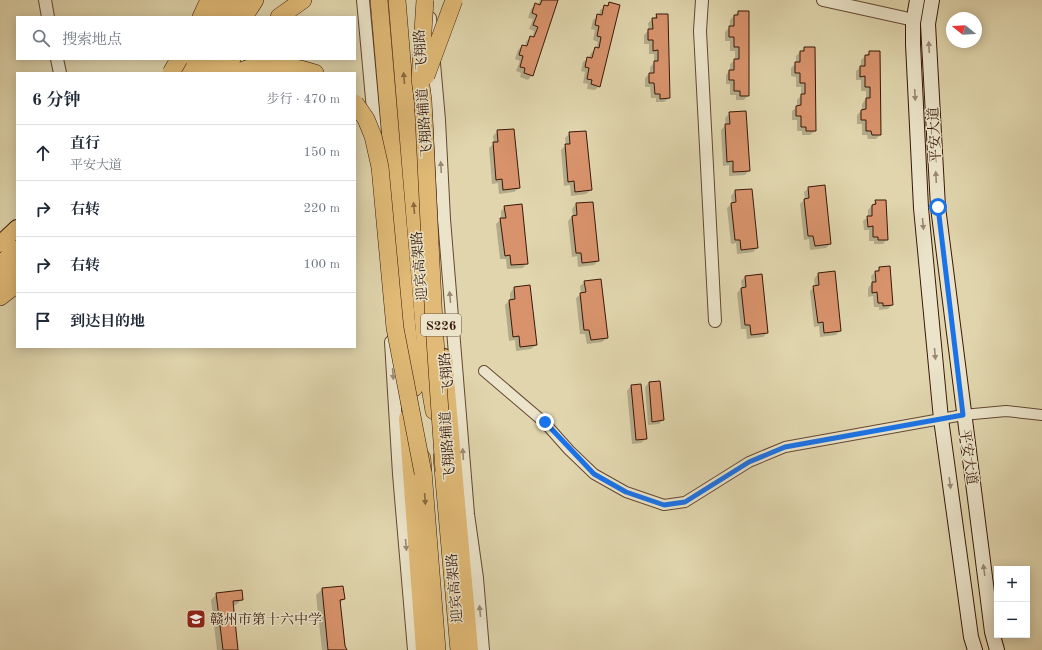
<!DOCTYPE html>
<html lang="zh">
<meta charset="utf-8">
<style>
body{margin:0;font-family:"Old Standard TT","Noto Serif SC",serif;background:#f2f2f3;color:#1f2937}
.controls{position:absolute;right:12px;bottom:12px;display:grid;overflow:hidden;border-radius:0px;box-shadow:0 2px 10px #0003}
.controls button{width:36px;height:36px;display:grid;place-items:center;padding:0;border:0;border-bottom:1px solid #e0e1e3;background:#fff;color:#1f2937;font:20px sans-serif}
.compass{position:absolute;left:946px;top:12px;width:36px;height:36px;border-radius:50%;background:#fff;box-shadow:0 2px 10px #0003;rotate:288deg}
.stop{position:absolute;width:12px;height:12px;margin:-9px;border:3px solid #1a73e8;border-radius:50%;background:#fff}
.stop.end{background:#1a73e8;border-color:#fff;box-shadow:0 1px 4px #0008}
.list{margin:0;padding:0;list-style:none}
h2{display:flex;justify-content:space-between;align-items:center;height:52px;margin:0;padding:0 16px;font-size:17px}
h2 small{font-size:13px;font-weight:400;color:#747a83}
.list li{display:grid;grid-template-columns:26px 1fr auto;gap:12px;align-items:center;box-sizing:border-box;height:56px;padding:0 16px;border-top:1px solid #e0e1e3}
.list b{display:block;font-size:15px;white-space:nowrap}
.list p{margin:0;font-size:13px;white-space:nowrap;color:#747a83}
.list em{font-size:13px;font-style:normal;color:#747a83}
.icon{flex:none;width:22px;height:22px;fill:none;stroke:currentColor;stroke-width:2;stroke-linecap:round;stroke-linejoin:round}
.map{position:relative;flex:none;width:1042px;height:650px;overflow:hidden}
.search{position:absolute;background:#fff;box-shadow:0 2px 10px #0003;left:16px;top:16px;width:340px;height:44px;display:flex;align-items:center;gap:10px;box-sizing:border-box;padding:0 14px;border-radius:0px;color:#747a83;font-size:15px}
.panel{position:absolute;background:#fff;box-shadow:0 2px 10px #0003;left:16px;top:72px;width:340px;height:276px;border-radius:0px}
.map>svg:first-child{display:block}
.shadow{fill:#0003;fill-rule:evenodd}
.building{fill:#d8936c;stroke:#391808}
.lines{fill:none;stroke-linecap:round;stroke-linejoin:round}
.minor-casing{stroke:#634731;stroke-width:12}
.tertiary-casing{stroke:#634731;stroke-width:14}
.secondary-casing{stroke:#391808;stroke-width:16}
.primary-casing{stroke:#391808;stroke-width:18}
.trunk-casing{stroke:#391808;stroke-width:18}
.minor{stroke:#ebe4ca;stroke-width:10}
.tertiary{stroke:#ebe4ca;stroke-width:12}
.secondary{stroke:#ebe4ca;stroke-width:14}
.primary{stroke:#e0ba76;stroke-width:16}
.trunk{stroke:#e0ba76;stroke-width:17}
.trunk-bridge-casing{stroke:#391808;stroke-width:18;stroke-linecap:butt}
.trunk-bridge{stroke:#e0ba76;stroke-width:17}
.oneway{fill:#9b8873}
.oneway2{fill:#8c693f}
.route{stroke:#1a73e8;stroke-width:5}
.labels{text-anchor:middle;stroke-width:3;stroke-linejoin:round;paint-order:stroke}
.shield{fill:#ebe4ca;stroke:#6e5542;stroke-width:1}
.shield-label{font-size:13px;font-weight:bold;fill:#391808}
.street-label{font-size:14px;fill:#391808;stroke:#ebe4ca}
.poi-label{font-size:14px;fill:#391808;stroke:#ebe4ca;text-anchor:start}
</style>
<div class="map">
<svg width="1042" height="650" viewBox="0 0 1042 650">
<rect width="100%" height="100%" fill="#e0d5ad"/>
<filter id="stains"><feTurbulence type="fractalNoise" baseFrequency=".005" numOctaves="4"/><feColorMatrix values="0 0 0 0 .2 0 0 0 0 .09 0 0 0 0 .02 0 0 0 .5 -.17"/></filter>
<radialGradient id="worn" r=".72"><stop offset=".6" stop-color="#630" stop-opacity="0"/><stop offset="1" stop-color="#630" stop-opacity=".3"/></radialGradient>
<g class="shadow">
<path d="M540,0H557L532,75L528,80L520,77L521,73L516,71L520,61L515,59L518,50L522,46L525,47L526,41L532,38L534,31L529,29L533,19L528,18L531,9L536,4L538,5ZM528,41H530L524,51Z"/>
<path d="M610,3L599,86L595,90L587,89L588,84L583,83L585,72L581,71L583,62L589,58L591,53L596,48L598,42L593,40L595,30L591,29L593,20L599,16L600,10Z"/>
<path d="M738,12L748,95L744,100H736V95H730V84H726V75L730,70V64L735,60V51H730V41H725V32L730,27V20Z"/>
<path d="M657,15L669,98L664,102H656V98H651L650,87H645V78L650,73V67L654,63V54H649V44H644V35L649,30L648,23Z"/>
<path d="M805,48H814L815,131L810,135H802V131H797V120H792V111L797,107V100L801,96V87H796V77L791,76V68L796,63V56Z"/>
<path d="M870,52L880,135L876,139H868L867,135H862V124H857V115L862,110V104L866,99V91H861V80H856V71L861,67V60Z"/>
<path d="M730,113L749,170L745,175L729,176V165L723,166L721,130L726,125L725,118Z"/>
<path d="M498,131L519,188L514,192L499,194L498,183L492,184L489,148L494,143L493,136Z"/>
<path d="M570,133L591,190L586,194L571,196L570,185L564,186L561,150L566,145L565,138Z"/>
<path d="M809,188L830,244L826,248L810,250L809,239L804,240L800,204L805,199L804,192Z"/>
<path d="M735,191L757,248L753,252L737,254L736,243L731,244L727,208L732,203L731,196Z"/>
<path d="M876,201L887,239L883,244H874V241H869V230H864L863,221L868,217V210Z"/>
<path d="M576,204L598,261L594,265L578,267L577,256L572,257L568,221L573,216L572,209Z"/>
<path d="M505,207L527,263L523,268L507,269L506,259H500L496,224L501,219V211Z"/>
<path d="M880,268L892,305L888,309L879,310V307H874L873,296L868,297V288L872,283L871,276Z"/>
<path d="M818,274L840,331L836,335L820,337L819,326L814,327L810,291L815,286L814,279Z"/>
<path d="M745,277L767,333L763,337L747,339L746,329H741L737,293L742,288L741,281Z"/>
<path d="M585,282L607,338L602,342L587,344L585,334H580L576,298L581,294L580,286Z"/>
<path d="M530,287L536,345L531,349L516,351L515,340L509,341L505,305L510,300V293L514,288Z"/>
<path d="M659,382L663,420L659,424L648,425L645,387L649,383Z"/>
<path d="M631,386L646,439L641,443L632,444L627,391Z"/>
<path d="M322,589L344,599L340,603L346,650H322L316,595Z"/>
<path d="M217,594L242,599L236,605L232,606L237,650H217L211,600Z"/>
</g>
<g class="building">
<path d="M542,0H558L533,76L524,73L525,68L520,67L523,56L519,55L522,45L527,46L530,36L534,37L538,27L533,25L537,15L532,13L535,3L540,5Z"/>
<path d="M609,2L620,5L600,87L591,84L592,80L587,79L589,68L585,67L587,57L592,58L595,47L599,48L601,37L597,36L599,26L595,25L597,14L602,15L604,5L608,6Z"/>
<path d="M738,11H749V96H740V91H734V80H729V70H734V59H739V47H734V37H729V26H734V15H738Z"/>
<path d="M656,14H668L670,98L660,99V94H655L654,83H649V73H654V61H658V50L653,51V40H648V29H653L652,18H657Z"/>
<path d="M804,47H815L816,131H806V127H801V116H796V106L801,105V94H805V83H800V73H795V62H800V51H804Z"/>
<path d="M869,51H880L881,135H872L871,131H866V120H861V110L866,109V98H870V87H865V76L860,77V66H865V55H869Z"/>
<path d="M746,111L750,171L733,172V161L727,162L725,124H730L729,112Z"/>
<path d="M514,129L520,188L503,190L502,179L496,180L493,142H498L497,130Z"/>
<path d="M586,131L592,190L575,192L574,181L568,182L565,144H570L569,132Z"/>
<path d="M825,185L831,244L815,246L813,236H808L804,199L809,198L808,187Z"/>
<path d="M752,189L758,248L741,250L740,240H735L731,203L736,202L735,190Z"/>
<path d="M875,200H886L888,240H878V237H873V226L868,227L867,216H872V205L876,204Z"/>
<path d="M593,202L599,261L582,263L581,253H576L572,216L577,215L576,203Z"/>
<path d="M522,204L528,264L511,265L510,255L505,256L500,218H506L504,206Z"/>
<path d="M890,266L893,305L883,306V303H878L877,292L872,293V282H876L875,271H879V267Z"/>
<path d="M835,271L841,331L824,333L823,322L818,323L813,286L819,285L818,273Z"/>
<path d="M762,274L768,333L751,335L750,325H745L741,288L746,287L745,276Z"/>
<path d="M601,279L608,338L591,340L589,330H584L580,293L586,292L584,281Z"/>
<path d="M530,285L537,345L520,347L519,336L513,337L509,300L515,299L514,287Z"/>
<path d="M660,381L664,420L652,422L649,382Z"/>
<path d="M641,384L647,439L636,440L631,385Z"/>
<path d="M343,586L345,599L340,600L345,646L347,650H328L322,588Z"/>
<path d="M242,590L243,600L233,601L238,650H223L216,593Z"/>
</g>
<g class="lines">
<g class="minor-casing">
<path id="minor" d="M484,371L545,423L569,450L594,474L626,492L664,505L685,502L749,462L785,447L963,415L1006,411L1042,415"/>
</g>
<g class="tertiary-casing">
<g id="tertiary">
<path d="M45,0L48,17"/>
<path d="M363,0L375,132"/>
<path d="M702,0L700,31L715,321"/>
<path d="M823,0L914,20"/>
<path d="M430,18L439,120L444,219L468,514L477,578L483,650"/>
<path d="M57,59L60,73"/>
<path d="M391,342L399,474L414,650"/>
</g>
</g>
<g class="secondary-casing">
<g id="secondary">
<path d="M917,0L913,23V44L921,208L941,419L971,637L975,650"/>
<path d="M932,0L928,24L938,207L992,632L997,650"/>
</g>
</g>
<g class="primary-casing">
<g id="primary">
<path d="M213,17L226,0"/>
<path d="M0,244L17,228"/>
<path d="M444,357L470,650"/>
<path d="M407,418L424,650"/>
</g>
</g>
<g class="trunk-casing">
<g id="trunk">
<path d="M379,0L407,328L414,388"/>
<path d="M397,0L428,376L434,411"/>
<path d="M201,17L209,0"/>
<path d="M228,17L240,0"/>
<path d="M244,17L255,0"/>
<path d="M279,17L303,0"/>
<path d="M187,73L197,59"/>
<path d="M202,73L212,59"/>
<path d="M219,73L232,59"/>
<path d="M238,73C261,60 290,65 315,73"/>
<path d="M0,265L17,249"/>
<path d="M0,280L17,266"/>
<path d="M0,297L17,284"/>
<path d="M442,457L459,650"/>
<path d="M422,458L437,650"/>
</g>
</g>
<use href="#minor" class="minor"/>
<use href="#tertiary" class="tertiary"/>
<use href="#secondary" class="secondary"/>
<use href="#primary" class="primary"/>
<use href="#trunk" class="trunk"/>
<g class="trunk-bridge-casing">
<g id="trunk-bridge">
<path d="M425,0L420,79L423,100L434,324L444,471"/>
<path d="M171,73L179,59"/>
<path d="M426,76L454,0"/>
<path d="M355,103L366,119L373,136L380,167L395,328L423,473"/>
</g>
</g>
<use href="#trunk-bridge" class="trunk-bridge"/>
</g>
<defs><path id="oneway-solid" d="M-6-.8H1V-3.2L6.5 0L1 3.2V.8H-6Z"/></defs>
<g class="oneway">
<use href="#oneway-solid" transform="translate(929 47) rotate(-93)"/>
<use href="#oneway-solid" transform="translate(915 95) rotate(87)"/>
<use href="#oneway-solid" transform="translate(441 167) rotate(-93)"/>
<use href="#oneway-solid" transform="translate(936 177) rotate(-93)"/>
<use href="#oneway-solid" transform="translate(923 224) rotate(85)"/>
<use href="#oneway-solid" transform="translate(450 297) rotate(-95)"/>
<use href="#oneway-solid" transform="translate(935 354) rotate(85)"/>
<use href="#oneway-solid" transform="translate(393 374) rotate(86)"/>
<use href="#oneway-solid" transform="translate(463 454) rotate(-94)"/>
<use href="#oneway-solid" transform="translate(950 483) rotate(82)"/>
<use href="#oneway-solid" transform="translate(406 545) rotate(85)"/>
<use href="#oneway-solid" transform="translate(984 570) rotate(-98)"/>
<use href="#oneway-solid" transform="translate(480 611) rotate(-95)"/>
</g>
<g class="oneway2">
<use href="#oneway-solid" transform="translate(404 78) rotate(-95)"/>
<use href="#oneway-solid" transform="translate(414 208) rotate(-95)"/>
<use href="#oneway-solid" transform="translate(425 499) rotate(86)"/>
</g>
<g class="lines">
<path class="route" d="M545,422L594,474L626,492L664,505L685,502L749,462L785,447L963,415L938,207"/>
</g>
<defs>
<g id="school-square" transform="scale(1)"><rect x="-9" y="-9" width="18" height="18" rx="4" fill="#8f2418" stroke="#ebe4ca"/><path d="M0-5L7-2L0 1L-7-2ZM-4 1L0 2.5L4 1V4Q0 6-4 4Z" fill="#fff"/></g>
</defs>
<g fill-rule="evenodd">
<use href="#school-square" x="196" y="619"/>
</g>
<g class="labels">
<rect class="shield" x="421" y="314" width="40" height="22" rx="3"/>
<g class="shield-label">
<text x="441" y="330">S226</text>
</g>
<g class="street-label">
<text transform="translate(420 50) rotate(-94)" y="5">飞翔路</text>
<text transform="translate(424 123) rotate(-94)" y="5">飞翔路辅道</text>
<text transform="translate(934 135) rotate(-93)" y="5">平安大道</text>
<text transform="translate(419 266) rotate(-95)" y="5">迎宾高架路</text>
<text transform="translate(446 373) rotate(-96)" y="5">飞翔路</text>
<text transform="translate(447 446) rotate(-94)" y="5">飞翔路辅道</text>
<text transform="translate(969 457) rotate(82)" y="5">平安大道</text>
<text transform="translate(454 588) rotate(-95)" y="5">迎宾高架路</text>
</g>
<g class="poi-label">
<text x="210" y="624">赣州市第十六中学</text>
</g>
</g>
<rect width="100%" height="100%" filter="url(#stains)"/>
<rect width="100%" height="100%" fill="url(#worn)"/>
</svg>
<div class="controls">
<button>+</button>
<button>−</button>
</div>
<svg class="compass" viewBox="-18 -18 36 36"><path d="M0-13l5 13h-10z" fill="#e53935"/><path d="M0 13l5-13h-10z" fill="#747a83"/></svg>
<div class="stop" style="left:938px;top:207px"></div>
<div class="stop end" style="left:545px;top:422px"></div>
<div class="search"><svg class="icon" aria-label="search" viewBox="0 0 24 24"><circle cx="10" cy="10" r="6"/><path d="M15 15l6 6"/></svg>搜索地点</div>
<section class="panel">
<h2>6 分钟<small>步行 · 470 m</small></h2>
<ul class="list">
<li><svg class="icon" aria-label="ahead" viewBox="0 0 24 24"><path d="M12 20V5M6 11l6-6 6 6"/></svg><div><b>直行</b><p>平安大道</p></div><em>150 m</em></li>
<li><svg class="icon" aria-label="right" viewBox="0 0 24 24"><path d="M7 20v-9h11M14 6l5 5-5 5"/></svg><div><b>右转</b></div><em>220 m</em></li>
<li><svg class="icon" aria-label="right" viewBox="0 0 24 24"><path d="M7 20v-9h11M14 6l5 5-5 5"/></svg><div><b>右转</b></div><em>100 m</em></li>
<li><svg class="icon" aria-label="arrive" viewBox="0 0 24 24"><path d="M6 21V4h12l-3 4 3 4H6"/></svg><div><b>到达目的地</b></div></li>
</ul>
</section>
</div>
